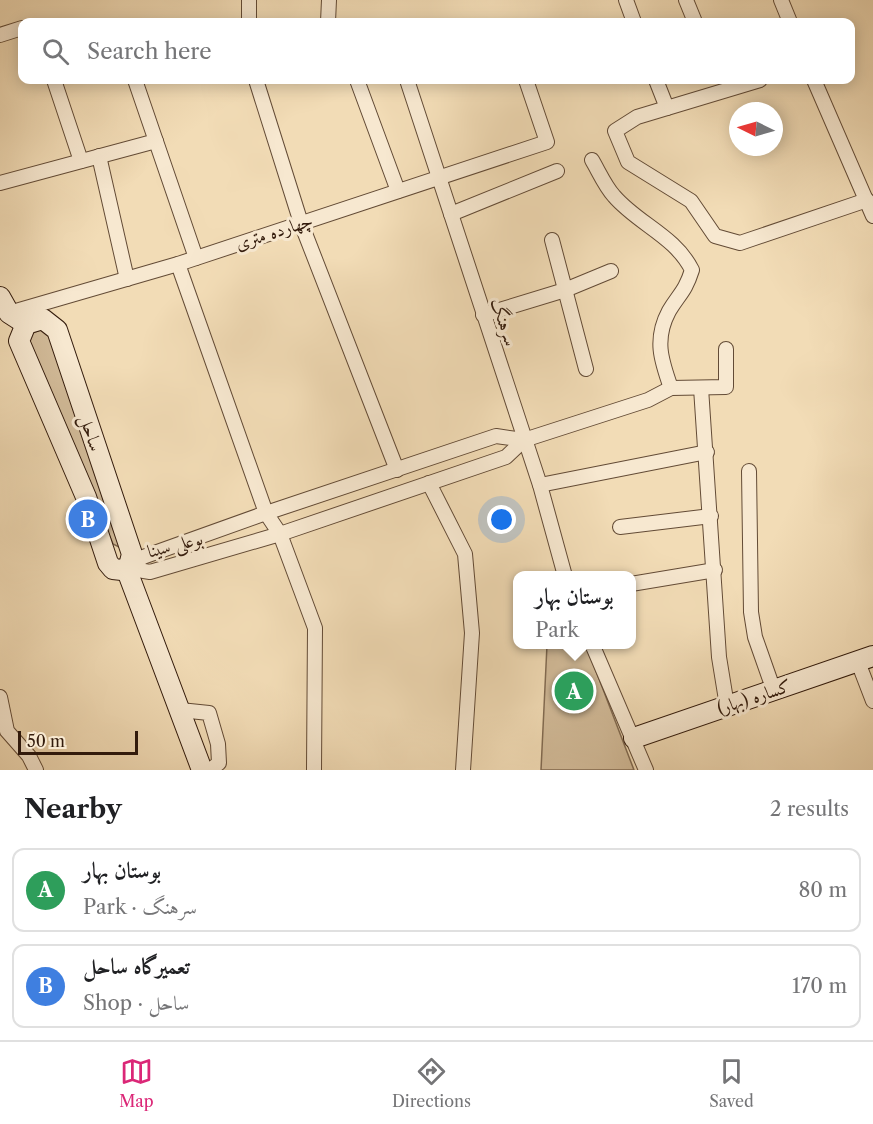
<!DOCTYPE html>
<meta charset="utf-8">
<style>
body{margin:0;font-family:"Libre Caslon Text",Amiri,serif;background:#f2f2f2;color:#202124}
.compass{position:absolute;left:729px;top:102px;width:54px;height:54px;border-radius:50%;background:#fff;box-shadow:0 3px 15px #0003;rotate:275deg}
.scale{position:absolute;left:18px;bottom:15px;width:120px;box-sizing:border-box;padding-left:6px;border:3px solid #331b0c;border-top:0;font-size:16px;line-height:21px;white-space:nowrap;color:#331b0c;-webkit-text-stroke:4px #f7e8d0;paint-order:stroke}
.you{position:absolute;left:502px;top:520px;width:21px;height:21px;margin:-15px;border:4px solid #fff;border-radius:50%;background:#1a73e8;box-shadow:0 0 0 9px #1a73e833}
.badge{display:grid;place-items:center;width:39px;height:39px;border-radius:50%;background:#db2777;color:#fff;font-size:20px;font-weight:700}
.pin{position:absolute;translate:-50% -50%;border:3px solid #fff;box-shadow:0 2px 6px #0006}
.popup{position:absolute;left:513px;top:571px;width:123px;height:78px;box-sizing:border-box;display:grid;place-content:center;border-radius:12px;background:#fff;filter:drop-shadow(0 2px 4px #0005);font-size:20px;white-space:nowrap;color:#757577}
.popup b{font-size:22px;color:#202124}
.popup::after{content:'';position:absolute;left:50%;top:100%;margin-left:-12px;border:12px solid transparent;border-top-color:#fff}
.list{margin:0;padding:0;list-style:none}
h2{display:flex;justify-content:space-between;align-items:center;height:78px;margin:0;padding:0 24px;font-size:26px}
h2 small{font-size:20px;font-weight:400;color:#757577}
.list li{display:grid;grid-template-columns:39px 1fr auto;gap:18px;align-items:center;box-sizing:border-box;height:84px;margin:0 12px 12px;padding:0 12px;border:2px solid #e0e0e0;border-radius:12px}
.list b{display:block;font-size:22px;white-space:nowrap}
.list p{margin:0;font-size:20px;white-space:nowrap;color:#757577}
.list em{font-size:20px;font-style:normal;color:#757577}
.icon{flex:none;width:33px;height:33px;fill:none;stroke:currentColor;stroke-width:2;stroke-linecap:round;stroke-linejoin:round}
.map{position:relative;flex:none;width:873px;height:770px;overflow:hidden}
.search{position:absolute;background:#fff;box-shadow:0 3px 15px #0003;left:18px;right:18px;top:18px;height:66px;display:flex;align-items:center;gap:15px;box-sizing:border-box;padding:0 21px;border-radius:12px;color:#757577;font-size:22px}
.sheet{height:270px;background:#fff}
nav{display:flex;justify-content:space-around;align-items:center;box-sizing:border-box;height:84px;border-top:2px solid #e0e0e0;background:#fff;font-size:16px;color:#757577}
nav a{display:grid;justify-items:center;gap:3px}
nav .on{color:#db2777}
.map>svg:first-child{display:block}
.green{fill:#d2bb99;stroke:#826b52;stroke-width:1.5}
.lines{fill:none;stroke-linecap:round;stroke-linejoin:round}
.street-casing{stroke:#634b36;stroke-width:16}
.secondary-casing{stroke:#331b0c;stroke-width:22}
.street{stroke:#f7e8d0;stroke-width:14}
.secondary{stroke:#f7e8d0;stroke-width:20}
.labels{text-anchor:middle;stroke-width:6;stroke-linejoin:round;paint-order:stroke}
.street-label{font-size:18px;fill:#331b0c;stroke:#f7e8d0}
</style>
<div class="map">
<svg width="873" height="770" viewBox="0 0 873 770">
<rect width="100%" height="100%" fill="#f2dcb6"/>
<filter id="stains"><feTurbulence type="fractalNoise" baseFrequency=".00333" numOctaves="4"/><feColorMatrix values="0 0 0 0 .2 0 0 0 0 .09 0 0 0 0 .02 0 0 0 .5 -.17"/></filter>
<radialGradient id="worn" r=".72"><stop offset=".6" stop-color="#630" stop-opacity="0"/><stop offset="1" stop-color="#630" stop-opacity=".3"/></radialGradient>
<g class="green">
<path d="M40,330L52,333L122,542L119,547L113,544L27,341L30,334Z"/>
<path d="M547,645H586L634,770H541Z"/>
</g>
<g class="lines">
<g class="street-casing">
<g id="street">
<path d="M249,0V22"/>
<path d="M626,0L634,22"/>
<path d="M686,0L695,22"/>
<path d="M781,0L790,22"/>
<path d="M328,22L329,0"/>
<path d="M0,35L22,28"/>
<path d="M54,80L81,161"/>
<path d="M135,80L196,258"/>
<path d="M256,80L301,223L397,470"/>
<path d="M357,80L398,191"/>
<path d="M407,80L540,485L565,576"/>
<path d="M656,80L667,108"/>
<path d="M760,80L637,117L615,131L628,162L691,201L715,236L740,243L867,200"/>
<path d="M814,80L873,216"/>
<path d="M99,156L127,279"/>
<path d="M592,160C599,172 605,186 614,196C638,224 675,236 692,270C685,292 679,294 669,311C654,339 661,360 671,388"/>
<path d="M0,183L156,141"/>
<path d="M451,214L557,171"/>
<path d="M552,240L586,369"/>
<path d="M178,264L266,513L280,534L315,628L314,770"/>
<path d="M9,313L178,264L547,142L526,80"/>
<path d="M483,315L565,290L611,271"/>
<path d="M701,388L719,657L727,706"/>
<path d="M749,471L751,612L755,637L774,691"/>
<path d="M429,483L465,554L472,633L463,770"/>
<path d="M540,485L707,452"/>
<path d="M620,527L711,516"/>
<path d="M126,568L150,572L280,534L506,457L524,440L648,400L671,388L726,387V349"/>
<path d="M127,568L143,557L266,513L496,436L524,440"/>
<path d="M631,584L715,570"/>
<path d="M592,644L646,770"/>
<path d="M858,662L873,701"/>
<path d="M0,697L7,731L29,756L36,770"/>
<path d="M180,710L209,713L218,744L219,763L210,770"/>
</g>
</g>
<g class="secondary-casing">
<g id="secondary">
<path d="M0,297L9,313L26,324"/>
<path d="M43,319L57,330L132,554L129,566L122,570L113,569L108,563L86,497L19,341L26,324Z"/>
<path d="M126,568L202,770"/>
<path d="M634,738L873,656"/>
</g>
</g>
<use href="#street" class="street"/>
<use href="#secondary" class="secondary"/>
</g>
<g class="labels">
<g class="street-label">
<text transform="translate(274 232) rotate(-18)" y="6">چهارده متری</text>
<text transform="translate(504 322) rotate(72)" y="6">سرهنگ</text>
<text transform="translate(91 433) rotate(72)" y="6">ساحل</text>
<text transform="translate(175 545) rotate(-14)" y="6">بوعلی سینا</text>
<text transform="translate(754 697) rotate(-18)" y="6">کساره (بهار)</text>
</g>
</g>
<rect width="100%" height="100%" filter="url(#stains)"/>
<rect width="100%" height="100%" fill="url(#worn)"/>
</svg>
<svg class="compass" viewBox="-18 -18 36 36"><path d="M0-13l5 13h-10z" fill="#e53935"/><path d="M0 13l5-13h-10z" fill="#757577"/></svg>
<div class="scale">50 m</div>
<div class="you"></div>
<div class="pin badge" style="left:574px;top:691px;background:#2e9e5b">A</div>
<div class="popup"><b>بوستان بهار</b>Park</div>
<div class="pin badge" style="left:88px;top:519px;background:#3f7fe0">B</div>
<div class="search"><svg class="icon" aria-label="search" viewBox="0 0 24 24"><circle cx="10" cy="10" r="6"/><path d="M15 15l6 6"/></svg>Search here</div>
</div>
<section class="sheet">
<h2>Nearby<small>2 results</small></h2>
<ul class="list">
<li><span class="badge" style="background:#2e9e5b">A</span><div><b>بوستان بهار</b><p>Park · سرهنگ</p></div><em>80 m</em></li>
<li><span class="badge" style="background:#3f7fe0">B</span><div><b>تعمیرگاه ساحل</b><p>Shop · ساحل</p></div><em>170 m</em></li>
</ul>
</section>
<nav>
<a class="on"><svg class="icon" aria-label="map" viewBox="0 0 24 24"><path d="M3 6l6-2 6 2 6-2v14l-6 2-6-2-6 2zM9 4v14M15 6v14"/></svg>Map</a>
<a><svg class="icon" aria-label="directions" viewBox="0 0 24 24"><path d="M12 3l9 9-9 9-9-9zM9 14v-3h6M13 9l2 2-2 2"/></svg>Directions</a>
<a><svg class="icon" aria-label="saved" viewBox="0 0 24 24"><path d="M7 4h10v16l-5-4-5 4z"/></svg>Saved</a>
</nav>
